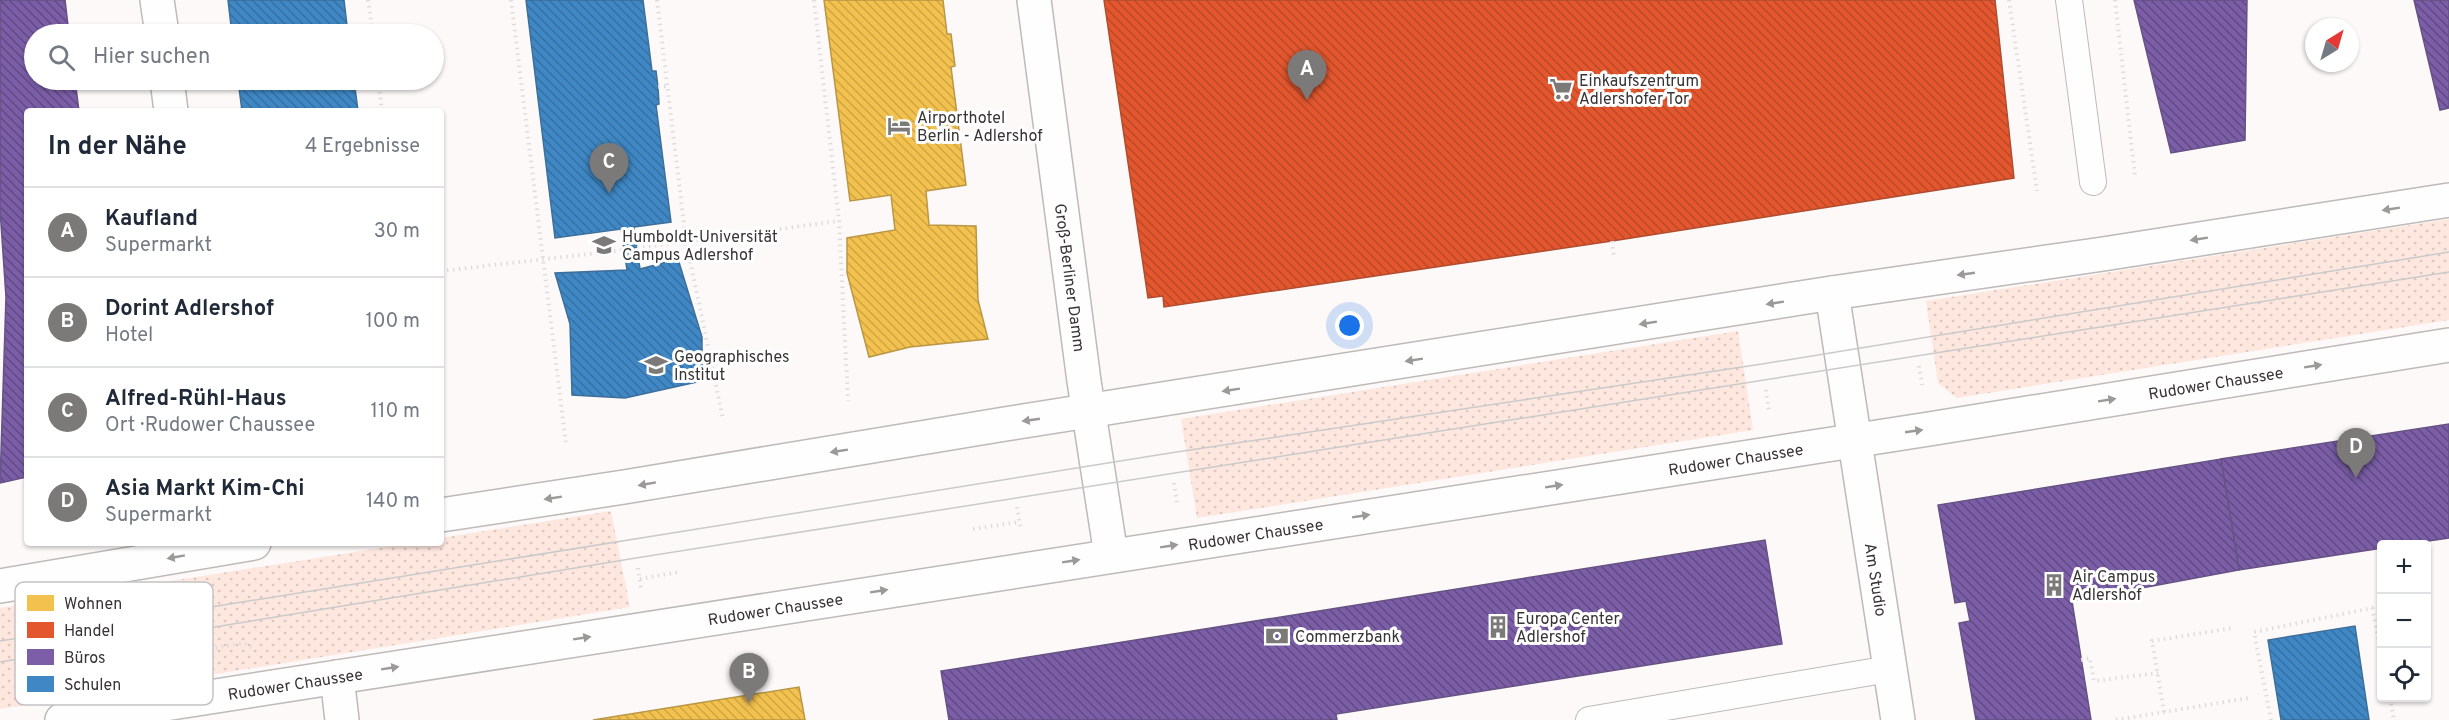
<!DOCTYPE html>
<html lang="de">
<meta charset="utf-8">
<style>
body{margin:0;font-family:Overpass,sans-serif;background:#f6f6f7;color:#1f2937}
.controls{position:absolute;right:18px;bottom:18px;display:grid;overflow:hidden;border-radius:6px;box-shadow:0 2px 4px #0004}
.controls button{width:54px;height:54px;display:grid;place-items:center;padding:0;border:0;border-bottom:2px solid #e0e1e3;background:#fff;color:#1f2937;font:30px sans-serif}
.compass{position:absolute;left:2305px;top:18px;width:54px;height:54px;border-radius:50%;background:#fff;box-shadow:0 2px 4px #0004;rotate:37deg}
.you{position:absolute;left:1350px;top:326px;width:21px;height:21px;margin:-15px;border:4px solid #fff;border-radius:50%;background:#1a73e8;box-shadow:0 0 0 9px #1a73e833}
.badge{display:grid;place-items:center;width:39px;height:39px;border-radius:50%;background:#7c7a79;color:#fff;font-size:20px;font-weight:700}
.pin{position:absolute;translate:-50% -50px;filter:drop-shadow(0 2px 3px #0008)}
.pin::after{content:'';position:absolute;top:32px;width:21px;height:18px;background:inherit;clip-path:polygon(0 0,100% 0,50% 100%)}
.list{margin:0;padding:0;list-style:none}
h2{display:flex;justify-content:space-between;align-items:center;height:78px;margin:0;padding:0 24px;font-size:26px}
h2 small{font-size:20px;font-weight:400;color:#747a83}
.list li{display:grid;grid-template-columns:39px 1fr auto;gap:18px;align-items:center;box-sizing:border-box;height:90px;padding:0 24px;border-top:2px solid #e0e1e3}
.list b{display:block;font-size:22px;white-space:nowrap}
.list p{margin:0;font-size:20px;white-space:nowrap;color:#747a83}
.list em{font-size:20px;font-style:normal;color:#747a83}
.icon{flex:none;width:33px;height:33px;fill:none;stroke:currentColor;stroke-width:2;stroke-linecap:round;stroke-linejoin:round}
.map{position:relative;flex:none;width:2449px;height:720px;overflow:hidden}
.search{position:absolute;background:#fff;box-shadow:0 2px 4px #0004;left:24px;top:24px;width:420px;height:66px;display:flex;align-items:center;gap:15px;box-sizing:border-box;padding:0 21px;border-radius:33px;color:#747a83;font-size:22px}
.panel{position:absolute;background:#fff;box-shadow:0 2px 4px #0004;left:24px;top:108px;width:420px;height:438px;border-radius:6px}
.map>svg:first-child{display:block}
.grass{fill:url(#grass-dots)}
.homes{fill:url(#homes-back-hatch);stroke:#ba9746;stroke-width:1.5}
.shops{fill:url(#shops-back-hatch);stroke:#b04d30;stroke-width:1.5}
.offices{fill:url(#offices-back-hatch);stroke:#675284;stroke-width:1.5}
.schools{fill:url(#schools-back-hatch);stroke:#3d6f9a;stroke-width:1.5}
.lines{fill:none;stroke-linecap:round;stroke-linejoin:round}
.service-casing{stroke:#bdbab9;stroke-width:28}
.minor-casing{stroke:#bdbab9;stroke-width:36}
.tertiary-casing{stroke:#bdbab9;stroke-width:36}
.secondary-casing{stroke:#bdbab9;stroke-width:36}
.path{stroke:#dedddd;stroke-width:4;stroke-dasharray:1.5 4.5;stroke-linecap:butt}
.service{stroke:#fffefe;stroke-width:26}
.minor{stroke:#fffefe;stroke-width:33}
.tertiary{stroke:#fffefe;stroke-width:33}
.secondary{stroke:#fffefe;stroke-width:33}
.tram{stroke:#cbcaca;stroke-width:1.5}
.oneway{fill:#9b9a99}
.labels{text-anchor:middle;stroke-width:6;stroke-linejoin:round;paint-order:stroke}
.poi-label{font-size:16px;fill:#373534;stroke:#fff;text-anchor:start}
.street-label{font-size:16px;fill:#373534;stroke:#fff}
.key{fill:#fff;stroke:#c3c2c2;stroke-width:1.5}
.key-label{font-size:16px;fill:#373534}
</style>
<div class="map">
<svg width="2449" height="720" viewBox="0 0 2449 720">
<defs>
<pattern id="grass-dots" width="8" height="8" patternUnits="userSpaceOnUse" patternTransform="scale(1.5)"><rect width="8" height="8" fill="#fee7df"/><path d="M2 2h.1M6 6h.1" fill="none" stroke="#dac7c0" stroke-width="1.8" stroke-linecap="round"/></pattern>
<pattern id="homes-back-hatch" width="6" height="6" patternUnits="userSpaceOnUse" patternTransform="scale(1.5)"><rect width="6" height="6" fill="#f2c14e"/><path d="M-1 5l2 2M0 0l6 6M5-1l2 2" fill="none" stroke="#d0a645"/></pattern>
<pattern id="shops-back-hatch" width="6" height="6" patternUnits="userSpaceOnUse" patternTransform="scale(1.5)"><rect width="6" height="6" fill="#e4572e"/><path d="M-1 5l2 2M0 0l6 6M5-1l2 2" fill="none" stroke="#ba4928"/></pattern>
<pattern id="offices-back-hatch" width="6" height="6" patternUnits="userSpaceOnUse" patternTransform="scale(1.5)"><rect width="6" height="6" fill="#7b5ea7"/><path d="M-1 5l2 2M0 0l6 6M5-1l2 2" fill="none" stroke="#604a81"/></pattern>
<pattern id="schools-back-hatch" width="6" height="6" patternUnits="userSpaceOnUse" patternTransform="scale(1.5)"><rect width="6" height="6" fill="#3f88c5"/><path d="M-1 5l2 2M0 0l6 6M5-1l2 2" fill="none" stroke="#3670a1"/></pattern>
</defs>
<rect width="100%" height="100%" fill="#fdf9f8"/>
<g class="grass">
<path d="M2449,219V320L1957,398L1938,383L1926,301Z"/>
<path d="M1738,331L1753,430L1197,518L1181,419Z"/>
<path d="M611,511L630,607L0,709V608L412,543H441V538Z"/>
</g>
<g class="homes">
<path d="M824,0H943L947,34H951L955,66L951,67L966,185L926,191L929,225L976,226L978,300L988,339L910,347L869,357L847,273V238L895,230L891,195L850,201Z"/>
<path d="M799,687L805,720H593Z"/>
</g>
<path class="shops" d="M1104,0H1995L2014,178L1612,241L1164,307L1163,296L1148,298Z"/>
<g class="offices">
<path d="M0,0H65L69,34H34V80H75L79,111H27V477L0,483L6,297L0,209Z"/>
<path d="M2134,0H2247L2245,140L2171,153Z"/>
<path d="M2414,0H2449V108L2440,110Z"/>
<path d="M2449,424V538L2408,544H2382V548L2239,570L2221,459Z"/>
<path d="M2221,459L2239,570L2072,601L2091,720H1976L1959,623L1970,621L1966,601L1955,603L1938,505Z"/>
<path d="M1765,540L1782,644L1336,714L1337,720H949L941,671Z"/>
</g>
<g class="schools">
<path d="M228,0H344L348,34H232Z"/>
<path d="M526,0H643L652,71H656L658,87L659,104L656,105L671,222L634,227L640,269L678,259L702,337V381L625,398L572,395L570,324L555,273L627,270L621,229L555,238Z"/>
<path d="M238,80H354L358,111H242Z"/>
<path d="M2355,626L2369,720H2281L2268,640Z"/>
</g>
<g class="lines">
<g class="service-casing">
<g id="service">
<path d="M2069,0L2093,182"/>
<path d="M1589,720L1889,669"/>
</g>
</g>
<g class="minor-casing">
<g id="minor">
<path d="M157,0L162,34"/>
<path d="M167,80L171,111"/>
<path d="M337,677L342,720"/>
</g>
</g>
<g class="tertiary-casing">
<g id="tertiary">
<path id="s1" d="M1832,293L1898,720"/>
</g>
</g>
<g class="secondary-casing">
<g id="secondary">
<path id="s2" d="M1034,0L1084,381L1111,555"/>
<path d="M441,515L624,487L1005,424L1832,293L2103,254L2449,200"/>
<path d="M0,586L254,543"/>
<path id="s3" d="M62,720L1929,429L2449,345"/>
</g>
</g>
<g class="path">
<path d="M368,0L373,34"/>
<path d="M511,0L566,444"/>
<path d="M657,0L686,241L723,419"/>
<path d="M814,0L839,221L848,401"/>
<path d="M2009,0L2037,191"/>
<path d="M2115,0L2135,176"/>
<path d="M378,80L382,111"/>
<path d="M658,87L667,86"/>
<path d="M1612,241L1614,258"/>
<path d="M637,248L839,221"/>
<path d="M441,271L624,250"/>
<path d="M1919,366L1923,389"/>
<path d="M1766,390L1769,413"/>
<path d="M1174,483L1177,503"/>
<path d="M1017,507L1021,530"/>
<path d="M973,529L1019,522"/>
<path d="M638,568L641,588"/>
<path d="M640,579L679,572"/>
<path d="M202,641L197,651L244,643L252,648"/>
<path d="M2081,660L2090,658L2094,681L2158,673"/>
<path d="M2390,698L2394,720"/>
<path d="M2164,712L2152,641L2233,628"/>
<path d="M2116,720L2248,698"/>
<path d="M2271,720L2254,632L2372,608L2382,656"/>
</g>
<use href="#service" class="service"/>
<use href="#minor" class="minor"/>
<use href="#tertiary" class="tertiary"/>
<use href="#secondary" class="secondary"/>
<g class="tram">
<path d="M0,641L1170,453L1762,364L2449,252"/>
<path d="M0,662L636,558L2449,272"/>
</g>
</g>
<defs><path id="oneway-solid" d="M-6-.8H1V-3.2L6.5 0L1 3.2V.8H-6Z" transform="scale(1.5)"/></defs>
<g class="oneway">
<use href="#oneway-solid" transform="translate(2391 209) rotate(171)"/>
<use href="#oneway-solid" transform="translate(2199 239) rotate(171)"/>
<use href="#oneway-solid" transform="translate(1966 274) rotate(172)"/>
<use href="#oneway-solid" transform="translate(1775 303) rotate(171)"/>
<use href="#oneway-solid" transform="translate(1648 323) rotate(171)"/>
<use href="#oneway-solid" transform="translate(1414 360) rotate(171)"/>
<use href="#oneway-solid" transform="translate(2313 366) rotate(-9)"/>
<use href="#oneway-solid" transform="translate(1231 390) rotate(171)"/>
<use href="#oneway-solid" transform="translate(2107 400) rotate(-9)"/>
<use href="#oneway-solid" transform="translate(1031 420) rotate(172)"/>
<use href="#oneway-solid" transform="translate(1914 431) rotate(-8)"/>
<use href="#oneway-solid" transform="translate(839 451) rotate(171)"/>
<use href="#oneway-solid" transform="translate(647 484) rotate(170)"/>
<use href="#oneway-solid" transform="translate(1554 486) rotate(-9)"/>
<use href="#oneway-solid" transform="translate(553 498) rotate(171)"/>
<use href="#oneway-solid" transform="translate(1361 516) rotate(-9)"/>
<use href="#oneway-solid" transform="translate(1169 546) rotate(-9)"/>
<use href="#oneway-solid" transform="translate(176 557) rotate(170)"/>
<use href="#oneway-solid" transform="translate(1071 561) rotate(-9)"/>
<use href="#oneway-solid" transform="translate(879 591) rotate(-9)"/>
<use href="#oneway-solid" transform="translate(582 638) rotate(-9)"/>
<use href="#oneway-solid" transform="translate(390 668) rotate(-9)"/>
</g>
<defs>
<g id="supermarket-bare" transform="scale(1.8)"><path d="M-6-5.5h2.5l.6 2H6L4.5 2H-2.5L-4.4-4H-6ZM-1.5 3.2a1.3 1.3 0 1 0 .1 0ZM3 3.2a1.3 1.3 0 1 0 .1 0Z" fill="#7c7a79" stroke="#fff" stroke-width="2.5" paint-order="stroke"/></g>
<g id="hotel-bare" transform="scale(1.8)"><path d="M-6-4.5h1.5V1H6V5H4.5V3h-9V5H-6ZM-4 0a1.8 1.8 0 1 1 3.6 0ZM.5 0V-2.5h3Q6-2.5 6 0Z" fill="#7c7a79" stroke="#fff" stroke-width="2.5" paint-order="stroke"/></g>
<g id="university-bare" transform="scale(1.8)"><path d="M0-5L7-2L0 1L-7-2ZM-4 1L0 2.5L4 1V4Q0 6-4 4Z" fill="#7c7a79" stroke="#fff" stroke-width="2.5" paint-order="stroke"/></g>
<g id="building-bare" transform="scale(1.8)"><path d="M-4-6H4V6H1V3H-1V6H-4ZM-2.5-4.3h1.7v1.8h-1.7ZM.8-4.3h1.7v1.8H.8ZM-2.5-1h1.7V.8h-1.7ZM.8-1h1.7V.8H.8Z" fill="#7c7a79" stroke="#fff" stroke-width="2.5" paint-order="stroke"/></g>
<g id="bank-bare" transform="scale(1.8)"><path d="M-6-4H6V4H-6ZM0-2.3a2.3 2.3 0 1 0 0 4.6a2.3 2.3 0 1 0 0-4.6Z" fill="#7c7a79" stroke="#fff" stroke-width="2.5" paint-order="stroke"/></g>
</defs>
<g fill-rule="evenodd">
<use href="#supermarket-bare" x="1561" y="89"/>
<use href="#hotel-bare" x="899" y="126"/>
<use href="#university-bare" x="604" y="245"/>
<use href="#university-bare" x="656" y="365"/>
<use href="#building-bare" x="2054" y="585"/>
<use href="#building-bare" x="1498" y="627"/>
<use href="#bank-bare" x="1277" y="636"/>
</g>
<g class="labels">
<g class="poi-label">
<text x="1579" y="86">Einkaufszentrum<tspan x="1579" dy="18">Adlershofer Tor</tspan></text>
<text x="917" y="123">Airporthotel<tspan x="917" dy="18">Berlin - Adlershof</tspan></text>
<text x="622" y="242">Humboldt-Universität<tspan x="622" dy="18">Campus Adlershof</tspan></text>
<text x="674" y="362">Geographisches<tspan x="674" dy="18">Institut</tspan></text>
<text x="2072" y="582">Air Campus<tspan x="2072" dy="18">Adlershof</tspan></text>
<text x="1516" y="624">Europa Center<tspan x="1516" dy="18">Adlershof</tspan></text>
<text x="1295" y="642">Commerzbank</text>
</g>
<g class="street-label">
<text dy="6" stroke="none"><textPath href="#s2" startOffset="280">Groß-Berliner Damm</textPath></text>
<text dy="6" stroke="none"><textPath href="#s3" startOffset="2180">Rudower Chaussee</textPath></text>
<text dy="6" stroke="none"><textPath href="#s3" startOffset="1694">Rudower Chaussee</textPath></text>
<text dy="6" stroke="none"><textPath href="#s3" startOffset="1208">Rudower Chaussee</textPath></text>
<text dy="6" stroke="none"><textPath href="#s1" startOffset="290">Am Studio</textPath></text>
<text dy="6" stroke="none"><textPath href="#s3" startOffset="722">Rudower Chaussee</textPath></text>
<text dy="6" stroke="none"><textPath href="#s3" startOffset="236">Rudower Chaussee</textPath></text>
</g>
</g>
<rect x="15" y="582" width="198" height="123" rx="9" class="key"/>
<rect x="27" y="595" width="27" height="16" fill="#f2c14e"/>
<rect x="27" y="622" width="27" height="16" fill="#e4572e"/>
<rect x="27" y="649" width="27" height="16" fill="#7b5ea7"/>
<rect x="27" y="676" width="27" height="16" fill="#3f88c5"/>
<g class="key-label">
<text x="64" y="609">Wohnen</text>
<text x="64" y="636">Handel</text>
<text x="64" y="663">Büros</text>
<text x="64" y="690">Schulen</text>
</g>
</svg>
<div class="controls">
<button>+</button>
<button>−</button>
<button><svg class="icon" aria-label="locate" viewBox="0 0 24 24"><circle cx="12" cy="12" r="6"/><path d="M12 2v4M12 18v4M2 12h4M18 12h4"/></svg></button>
</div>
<svg class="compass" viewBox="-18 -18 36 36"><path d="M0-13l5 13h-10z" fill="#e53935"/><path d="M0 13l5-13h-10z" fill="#747a83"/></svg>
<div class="you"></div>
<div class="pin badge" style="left:1307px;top:100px">A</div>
<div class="pin badge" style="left:749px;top:703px">B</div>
<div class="pin badge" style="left:609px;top:193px">C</div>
<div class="pin badge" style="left:2356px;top:478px">D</div>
<div class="search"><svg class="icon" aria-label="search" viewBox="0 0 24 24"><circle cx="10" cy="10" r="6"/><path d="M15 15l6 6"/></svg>Hier suchen</div>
<section class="panel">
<h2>In der Nähe<small>4 Ergebnisse</small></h2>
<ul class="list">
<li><span class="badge">A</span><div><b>Kaufland</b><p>Supermarkt</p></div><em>30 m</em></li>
<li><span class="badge">B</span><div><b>Dorint Adlershof</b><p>Hotel</p></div><em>100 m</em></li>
<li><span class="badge">C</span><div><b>Alfred-Rühl-Haus</b><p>Ort · Rudower Chaussee</p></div><em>110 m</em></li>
<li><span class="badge">D</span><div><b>Asia Markt Kim-Chi</b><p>Supermarkt</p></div><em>140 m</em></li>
</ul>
</section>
</div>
